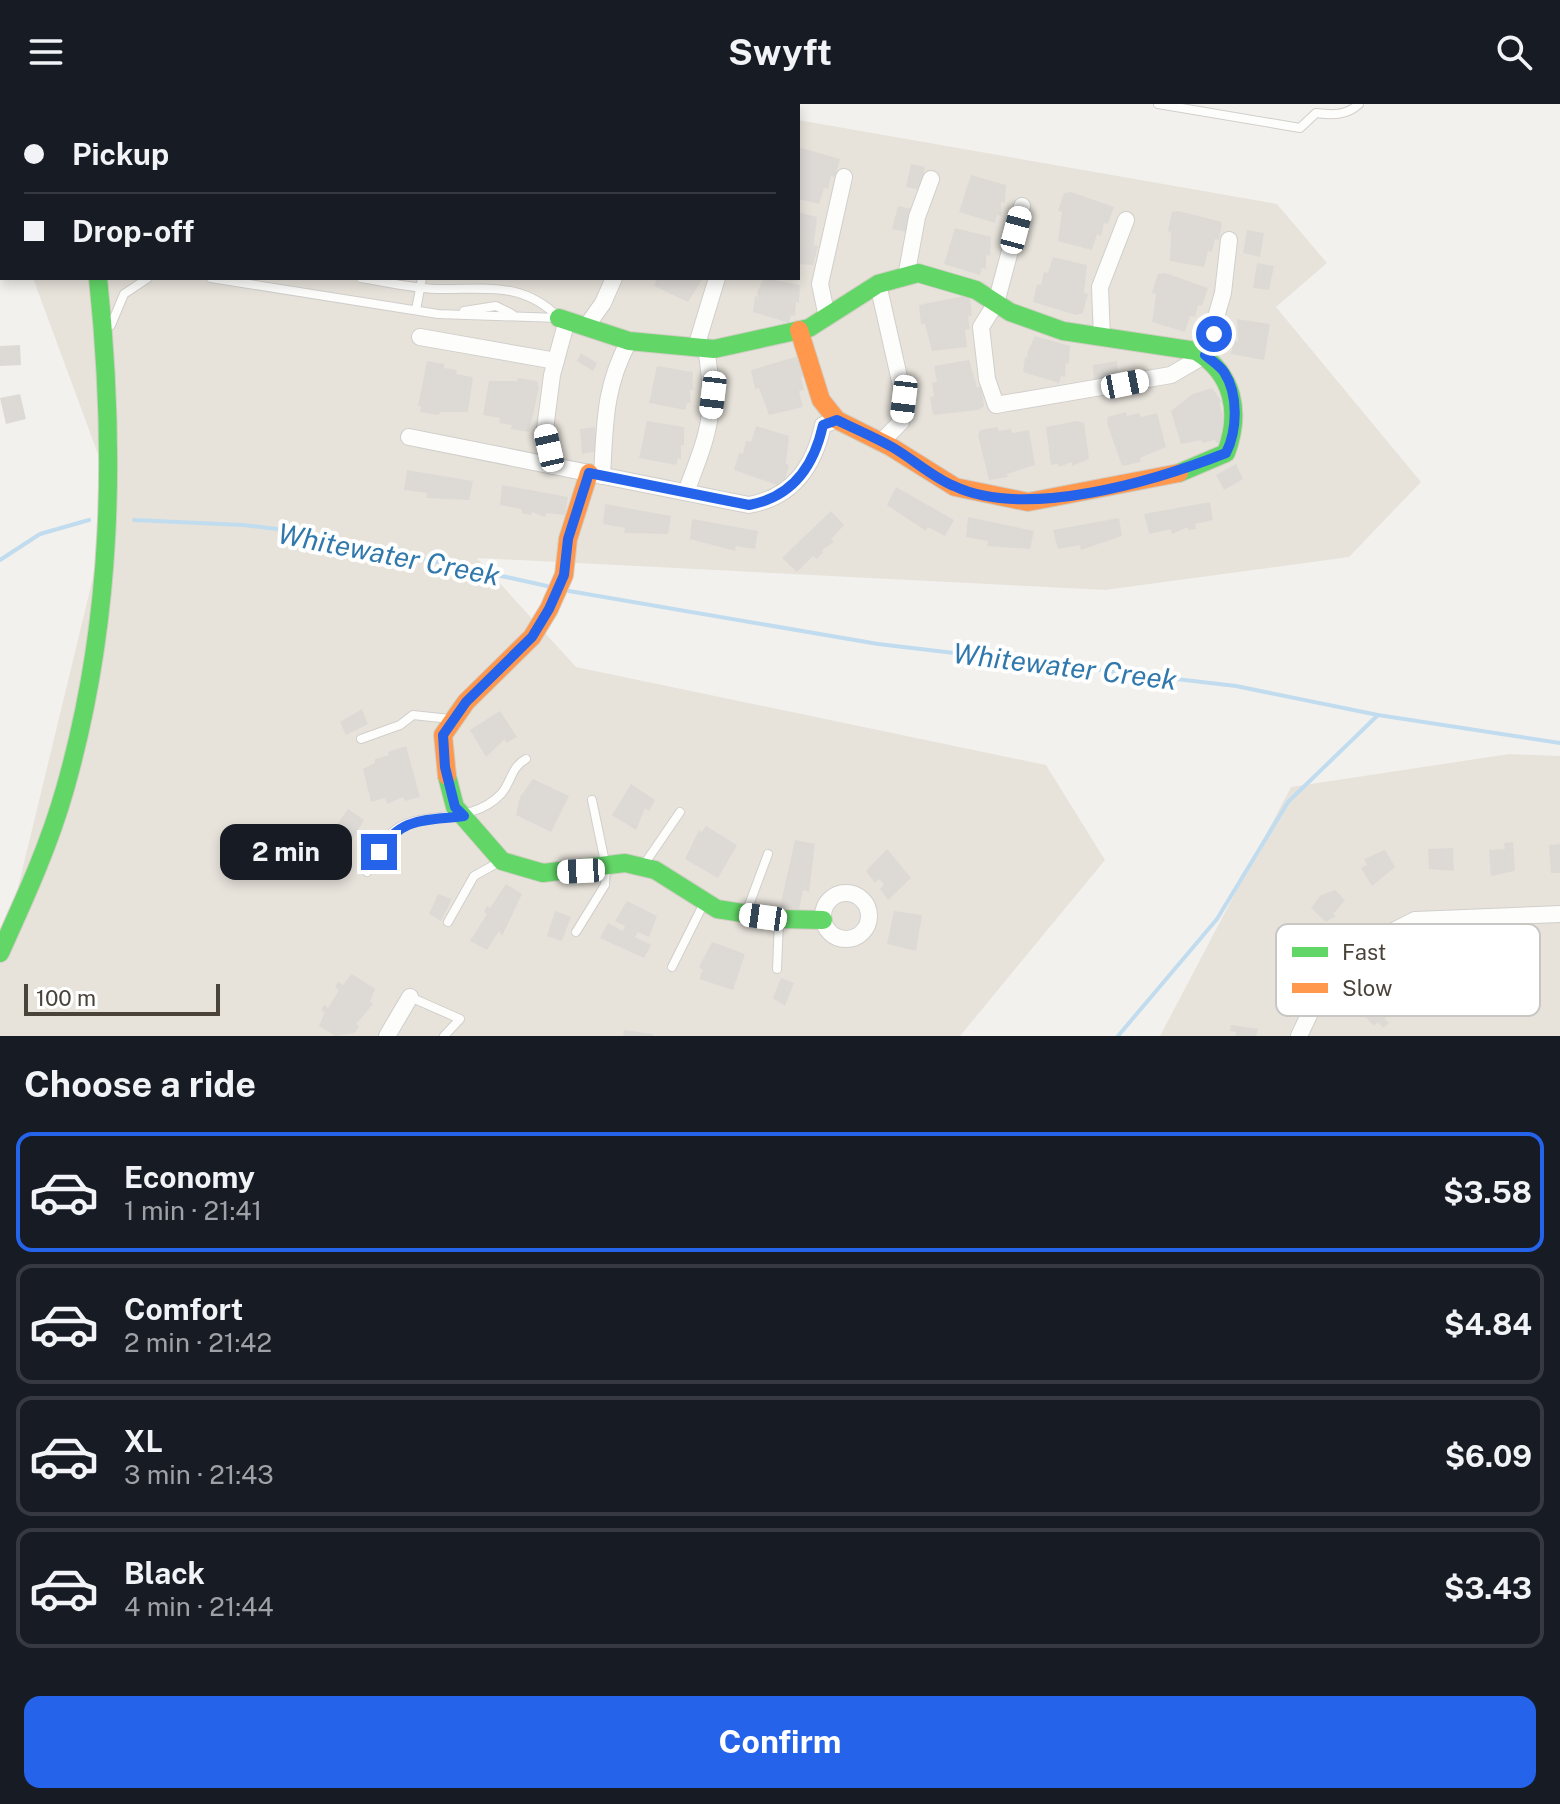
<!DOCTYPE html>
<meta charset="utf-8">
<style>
:root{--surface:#171b24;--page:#20242c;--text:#f1f3f6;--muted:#9ea1a6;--line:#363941;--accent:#2563eb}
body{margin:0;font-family:"Public Sans",sans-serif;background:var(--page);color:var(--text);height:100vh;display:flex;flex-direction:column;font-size:30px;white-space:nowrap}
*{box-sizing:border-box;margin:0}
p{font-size:26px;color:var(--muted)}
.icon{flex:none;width:44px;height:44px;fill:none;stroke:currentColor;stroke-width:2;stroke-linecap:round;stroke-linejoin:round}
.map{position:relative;height:932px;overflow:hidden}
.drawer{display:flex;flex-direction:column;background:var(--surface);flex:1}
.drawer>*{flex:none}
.guide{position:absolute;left:0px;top:0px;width:800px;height:176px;box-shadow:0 4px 12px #0003;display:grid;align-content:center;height:176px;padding:0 24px;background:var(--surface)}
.scale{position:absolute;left:24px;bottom:20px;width:196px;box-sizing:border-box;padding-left:8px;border:4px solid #494339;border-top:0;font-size:22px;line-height:28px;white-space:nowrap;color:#494339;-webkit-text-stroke:6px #fff;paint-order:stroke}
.end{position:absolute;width:36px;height:36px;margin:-18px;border:10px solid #2563eb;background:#fff;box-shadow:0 0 0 4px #fff}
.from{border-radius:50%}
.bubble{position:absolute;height:56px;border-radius:16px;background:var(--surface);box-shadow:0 4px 12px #0003;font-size:26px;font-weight:700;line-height:56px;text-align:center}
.car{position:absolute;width:24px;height:48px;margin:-24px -12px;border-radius:10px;box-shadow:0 0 6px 2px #0007;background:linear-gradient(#fff 24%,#345 0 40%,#fff 0 76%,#345 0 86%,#fff 0)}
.guide b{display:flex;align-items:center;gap:28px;height:76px;font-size:30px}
.guide b+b{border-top:2px solid var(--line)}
.guide i{width:20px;height:20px;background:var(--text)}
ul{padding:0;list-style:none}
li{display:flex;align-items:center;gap:24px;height:120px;margin:0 16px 12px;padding:0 8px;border:4px solid var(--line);border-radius:16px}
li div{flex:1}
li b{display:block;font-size:30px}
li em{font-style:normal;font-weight:700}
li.current{border-color:var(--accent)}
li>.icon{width:72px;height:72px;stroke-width:1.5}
h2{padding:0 24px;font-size:36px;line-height:96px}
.action{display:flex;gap:16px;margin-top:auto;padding:16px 24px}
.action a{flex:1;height:92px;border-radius:16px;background:var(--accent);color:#fff;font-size:32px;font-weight:700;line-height:92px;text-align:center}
header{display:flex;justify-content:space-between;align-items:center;height:104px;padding:0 24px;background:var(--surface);font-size:36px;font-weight:700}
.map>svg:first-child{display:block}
</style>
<header><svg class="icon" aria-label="menu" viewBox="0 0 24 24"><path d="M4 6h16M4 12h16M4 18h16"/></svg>Swyft<svg class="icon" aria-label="search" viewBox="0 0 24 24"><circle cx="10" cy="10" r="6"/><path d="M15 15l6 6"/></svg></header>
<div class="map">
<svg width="1560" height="932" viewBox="0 0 1560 932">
<rect width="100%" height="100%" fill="#f3f1ed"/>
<g fill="#e7e3db">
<polygon points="0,0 705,0 717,2 2,2 0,134"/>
<polygon points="798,16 1277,100 1327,159 1276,203 1421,378 1349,453 1105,486 477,454 576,563 1046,661 1105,756 960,932 0,932 0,858 113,391 33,174 798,174"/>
<polygon points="1509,650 1560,652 1560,932 1160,932 1291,683"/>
</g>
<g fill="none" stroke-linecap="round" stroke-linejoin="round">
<g stroke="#c0dcee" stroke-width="4">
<polyline points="134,416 243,421 302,428 547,482"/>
<polyline points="0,456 40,430 89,416"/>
<polyline points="569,487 878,540 1236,582 1378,611 1560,639"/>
<polyline points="1118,932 1217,815 1288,698 1378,611"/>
</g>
</g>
<g fill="#dddad6">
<polygon points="798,43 840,55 835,73 831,72 828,85 824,84 819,100 798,95"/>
<polygon points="911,60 925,63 920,86 906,83"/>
<polygon points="971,71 1006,81 1005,99 1001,98 1001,112 997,111 995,119 959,108"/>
<polygon points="1071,88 1114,103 1108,120 1104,119 1101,132 1097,130 1092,146 1058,137 1062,108 1058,107 1064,89"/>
<polygon points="898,102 912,105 907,128 892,125"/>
<polygon points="1178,107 1222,118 1219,136 1215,135 1212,148 1208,147 1204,163 1170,157 1171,128 1168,127 1172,108"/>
<polygon points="798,108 817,113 814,141 818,142 813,161 798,160"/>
<polygon points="955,124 991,133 990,152 986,151 986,165 982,164 980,171 944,160"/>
<polygon points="1247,126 1264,129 1260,153 1243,149"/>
<polygon points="1053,153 1087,161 1084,189 1088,190 1083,209 1076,211 1033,198 1037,180 1041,181 1044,168 1048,169"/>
<polygon points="1257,159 1274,162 1269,186 1253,184"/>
<polygon points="1165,169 1208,184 1202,202 1198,201 1195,213 1190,212 1185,228 1152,218 1156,190 1152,189 1158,170"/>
<polygon points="657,174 703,174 688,198 654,182"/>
<polygon points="764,174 800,181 799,199 796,198 795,212 791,211 789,219 753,208 755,192 758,193 757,188"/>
<polygon points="964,192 970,194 972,212 968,212 970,225 965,226 967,243 932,247 925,220 921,220 919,201"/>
<polygon points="1237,215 1270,220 1264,256 1231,250 1234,236 1238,238"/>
<polygon points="1035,232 1070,242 1069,260 1066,259 1065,273 1061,272 1059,279 1023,268 1025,253 1028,254 1027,249"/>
<polygon points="20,241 21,261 0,262 0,242"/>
<polygon points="581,249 597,259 593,267 577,257"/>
<polygon points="795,253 801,254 805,272 801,273 804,286 799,287 803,303 769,311 759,284 755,285 751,266"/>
<polygon points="969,256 977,283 981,283 984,302 978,306 933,311 930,293 934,292 932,279 937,278 934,262"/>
<polygon points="427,257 444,260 444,264 457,266 456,270 473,273 468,308 440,308 439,311 420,308 421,302 418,302"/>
<polygon points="1117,257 1118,273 1094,278 1093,261"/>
<polygon points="657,262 693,268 693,286 690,286 691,299 687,299 686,306 649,299"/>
<polygon points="518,274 537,277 539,284 529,328 511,325 512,321 499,319 500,314 483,311 489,277 517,277"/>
<polygon points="1212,284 1222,298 1219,299 1230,334 1216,339 1215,336 1203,339 1201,336 1181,340 1171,307 1193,290"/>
<polygon points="20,290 26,315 6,320 0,294"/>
<polygon points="1126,308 1127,312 1139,309 1141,313 1157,309 1166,343 1140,354 1141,358 1122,362 1107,319 1108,313"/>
<polygon points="647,317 684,323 684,341 681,341 681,355 678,354 676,361 639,354"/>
<polygon points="1077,317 1084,319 1089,355 1072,362 1072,358 1059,363 1058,360 1051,361 1046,323"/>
<polygon points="756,322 789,332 786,360 789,361 784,379 777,381 734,366 739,349 743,350 746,337 751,338"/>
<polygon points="595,323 598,347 582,350 580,325"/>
<polygon points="998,323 998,327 1011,325 1012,329 1029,326 1035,361 1007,370 1008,373 989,376 978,331 980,326"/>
<polygon points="1236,360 1243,375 1224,386 1216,371"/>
<polygon points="407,366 473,377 469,396 426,394 427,389 404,386"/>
<polygon points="502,381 568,393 565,411 546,409 545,413 532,408 531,411 522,409 522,405 500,401"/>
<polygon points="896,383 954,416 945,432 928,423 926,427 887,401"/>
<polygon points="1210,398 1213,416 1195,420 1196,425 1188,426 1188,423 1172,430 1171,425 1149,430 1144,410"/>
<polygon points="605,400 671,412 668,430 624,429 625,424 603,420"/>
<polygon points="831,407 844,421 831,435 834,438 822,446 823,448 817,455 813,452 797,468 782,454"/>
<polygon points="968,413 1034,427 1030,445 987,442 988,437 966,433"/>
<polygon points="1119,414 1122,432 1081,446 1080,441 1058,445 1053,426"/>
<polygon points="692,415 758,427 755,445 736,442 735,447 690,435"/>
<polygon points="362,605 368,620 346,631 340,618"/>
<polygon points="500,607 517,633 506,639 505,635 486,653 470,626"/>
<polygon points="406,642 420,693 405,697 403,693 387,700 385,694 371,698 363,665 375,659 375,655 389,651 388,648"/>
<polygon points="533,675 569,692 551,728 516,711 520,693"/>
<polygon points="631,680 655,696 649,707 645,704 636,726 612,711"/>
<polygon points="348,705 364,716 331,772 316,762 327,745 323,741"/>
<polygon points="706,722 737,741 718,774 685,755 699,726 702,728"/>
<polygon points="795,736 815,740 809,788 803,786 799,806 780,803"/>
<polygon points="1513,738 1515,767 1491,772 1489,746 1505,745 1504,739"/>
<polygon points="1560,740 1560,769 1551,769 1549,741"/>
<polygon points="1453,744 1454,767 1429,765 1428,745"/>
<polygon points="887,745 911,774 888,796 880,785 884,780 879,775 875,779 866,767"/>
<polygon points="1385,746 1395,763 1372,782 1361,764 1367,761 1364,755"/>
<polygon points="506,780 522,790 502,832 499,827 487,846 470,837 487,810 484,808 487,802 490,804"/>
<polygon points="1335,786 1345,796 1333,810 1336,812 1326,818 1311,804 1321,791"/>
<polygon points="438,790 452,795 441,817 429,810"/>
<polygon points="627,797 657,812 649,833 638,828 635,833 651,841 644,854 600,834 608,819 623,827 625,822 615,817"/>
<polygon points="555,807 571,813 562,837 547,832"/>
<polygon points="894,807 922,811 916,847 887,840"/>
<polygon points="712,838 745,850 733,886 699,875 703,866 699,863"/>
<polygon points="352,870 375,885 370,898 373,900 356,920 359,922 355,929 335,932 319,922 325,908 321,906 324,901 328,904 339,886 335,883 338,878 343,881"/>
<polygon points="781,874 794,879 785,902 773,894"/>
<polygon points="1384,888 1393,898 1385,915 1389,919 1383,924 1378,918 1374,922 1361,908"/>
<polygon points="1231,921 1258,925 1256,932 1235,932 1236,928 1230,927"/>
<polygon points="624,926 653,930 653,932 623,932"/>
</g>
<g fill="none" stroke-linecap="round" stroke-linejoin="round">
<defs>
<g id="lane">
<path d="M 1158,0 L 1300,24 L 1316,9 C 1332,11 1346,12 1359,0"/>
<polyline points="231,2 231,0"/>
<polyline points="211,174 438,210 559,214"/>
<path d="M 361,174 C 386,178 411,184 436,185 C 483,186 522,176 559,214"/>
<polyline points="416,206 422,174"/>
<polyline points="464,207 496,202 512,210"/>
<polyline points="111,221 124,190 148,174"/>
<polyline points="361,635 400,621 413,611 450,615"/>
<polyline points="645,759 680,708"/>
<path d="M 367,768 C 375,756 383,735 395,726 C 423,705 471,722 501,690 C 511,679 511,663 526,655"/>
<polyline points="746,809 768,750"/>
<polyline points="448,818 474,772 501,757"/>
<polyline points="576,828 605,781 606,763 592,696"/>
<polyline points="672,863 704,799"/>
<polyline points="777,865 779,817"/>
<polyline points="410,893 460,915 444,932"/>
</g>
<g id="street">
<polyline points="1022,102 996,199 981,223 987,275 996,301 1171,271 1205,251 1223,189 1229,136"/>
<polyline points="906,173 917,113 931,75"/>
<polyline points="878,180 904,295 901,318 881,338"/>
<polyline points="827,213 820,180 844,73"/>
<polyline points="586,223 603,199 614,174"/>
<polyline points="420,233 556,257"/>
<polyline points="1102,234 1100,183 1126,116"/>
<polyline points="696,243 717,174"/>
<path d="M 409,333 L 749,401 C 793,393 814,362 823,321 L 837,316"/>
<polyline points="553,362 545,325 552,271 567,216"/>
<path d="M 602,372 C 605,320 604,283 629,237"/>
<path d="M 686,388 C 709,327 717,311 706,244"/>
<circle cx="846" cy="812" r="23"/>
<polyline points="387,932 410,893"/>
<polyline points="1299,932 1326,875 1366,841 1415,816 1560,810"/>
</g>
<g id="fast">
<polyline points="58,0 58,2"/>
<path d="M 559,214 L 629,237 L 714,245 L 809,224 L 878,180 L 918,169 L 976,186 L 1010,208 L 1063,227 L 1196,247 C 1234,270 1241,309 1226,349 L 1179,369"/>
<polyline points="447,672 455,703 502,757 543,769 625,759 655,766 717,805 780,815 823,816"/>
<path d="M 0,849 C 24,796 49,742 65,685 C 113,517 116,347 98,174"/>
</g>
<g id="slow">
<polyline points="799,226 821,296 837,316 891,343 955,383 1028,398 1179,369"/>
<polyline points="447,672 443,631 466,598 532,533 549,505 564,471 568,435 589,369"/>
</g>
</defs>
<use href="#lane" stroke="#d1cfcb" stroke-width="10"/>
<use href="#street" stroke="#d1cfcb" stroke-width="18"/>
<use href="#fast" stroke="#d2cec4" stroke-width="20"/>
<use href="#slow" stroke="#d2cec4" stroke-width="20"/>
<use href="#lane" stroke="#fdfdfc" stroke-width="8"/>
<use href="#street" stroke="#fdfdfc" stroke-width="16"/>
<use href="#fast" stroke="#63d668" stroke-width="18"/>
<use href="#slow" stroke="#ff974d" stroke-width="18"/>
</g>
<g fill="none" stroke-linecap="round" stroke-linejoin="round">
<path stroke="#2563eb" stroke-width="10" d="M 379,748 C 401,712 425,717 464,712 L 455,703 L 445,663 L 443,631 L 466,598 L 532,533 L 549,505 L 564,471 L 568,435 L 589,369 L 749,401 C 793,393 814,362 823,321 L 837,316 C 855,325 874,333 892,343 C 913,355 932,373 954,382 C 1026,416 1155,377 1226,349 C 1237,327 1239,291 1224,268 C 1220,262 1211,256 1205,251 L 1214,230"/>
</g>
<g text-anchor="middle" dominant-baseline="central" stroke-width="8" stroke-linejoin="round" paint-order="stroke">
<g font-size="28" font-style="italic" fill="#3179ac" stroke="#fff">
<text transform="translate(389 450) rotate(11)">Whitewater Creek</text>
<text transform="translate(1065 562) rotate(7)">Whitewater Creek</text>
</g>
</g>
<rect x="1276" y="820" width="264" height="92" rx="12" fill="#fff" stroke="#c8c7c4" stroke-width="2"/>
<rect x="1292" y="843" width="36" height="10" fill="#63d668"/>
<rect x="1292" y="879" width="36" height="10" fill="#ff974d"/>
<g font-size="22" fill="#494339">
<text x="1342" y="856">Fast</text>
<text x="1342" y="892">Slow</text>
</g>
</svg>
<div class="scale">100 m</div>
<i class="end from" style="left:1214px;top:230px"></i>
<i class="end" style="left:379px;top:748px"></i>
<div class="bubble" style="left:220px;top:720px;width:132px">2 min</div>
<i class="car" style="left:1016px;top:126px;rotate:15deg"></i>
<i class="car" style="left:1125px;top:280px;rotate:79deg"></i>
<i class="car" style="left:713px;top:291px;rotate:187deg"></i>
<i class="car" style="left:904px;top:295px;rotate:187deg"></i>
<i class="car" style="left:549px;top:344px;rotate:347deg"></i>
<i class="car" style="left:581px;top:767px;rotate:267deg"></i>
<i class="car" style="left:763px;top:813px;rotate:278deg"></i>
<div class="guide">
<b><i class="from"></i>Pickup</b>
<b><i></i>Drop-off</b>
</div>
</div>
<section class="drawer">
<h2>Choose a ride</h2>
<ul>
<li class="current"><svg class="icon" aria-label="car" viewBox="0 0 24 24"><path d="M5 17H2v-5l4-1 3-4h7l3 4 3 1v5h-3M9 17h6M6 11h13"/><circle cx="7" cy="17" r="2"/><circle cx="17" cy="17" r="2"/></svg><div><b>Economy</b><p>1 min · 21:41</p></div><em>$3.58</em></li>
<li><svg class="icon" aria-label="car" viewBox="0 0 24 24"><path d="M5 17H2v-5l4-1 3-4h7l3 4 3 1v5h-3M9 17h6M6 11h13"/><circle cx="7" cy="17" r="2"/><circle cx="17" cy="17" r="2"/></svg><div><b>Comfort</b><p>2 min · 21:42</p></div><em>$4.84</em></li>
<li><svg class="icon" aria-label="car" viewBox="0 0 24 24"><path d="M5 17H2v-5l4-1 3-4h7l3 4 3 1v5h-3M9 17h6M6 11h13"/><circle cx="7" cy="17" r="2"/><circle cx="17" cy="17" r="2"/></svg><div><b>XL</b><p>3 min · 21:43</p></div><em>$6.09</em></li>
<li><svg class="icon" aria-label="car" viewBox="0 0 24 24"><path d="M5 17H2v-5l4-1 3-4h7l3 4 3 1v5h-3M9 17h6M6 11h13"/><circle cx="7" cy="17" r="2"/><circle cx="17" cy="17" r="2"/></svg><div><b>Black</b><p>4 min · 21:44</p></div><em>$3.43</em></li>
</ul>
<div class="action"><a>Confirm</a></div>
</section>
